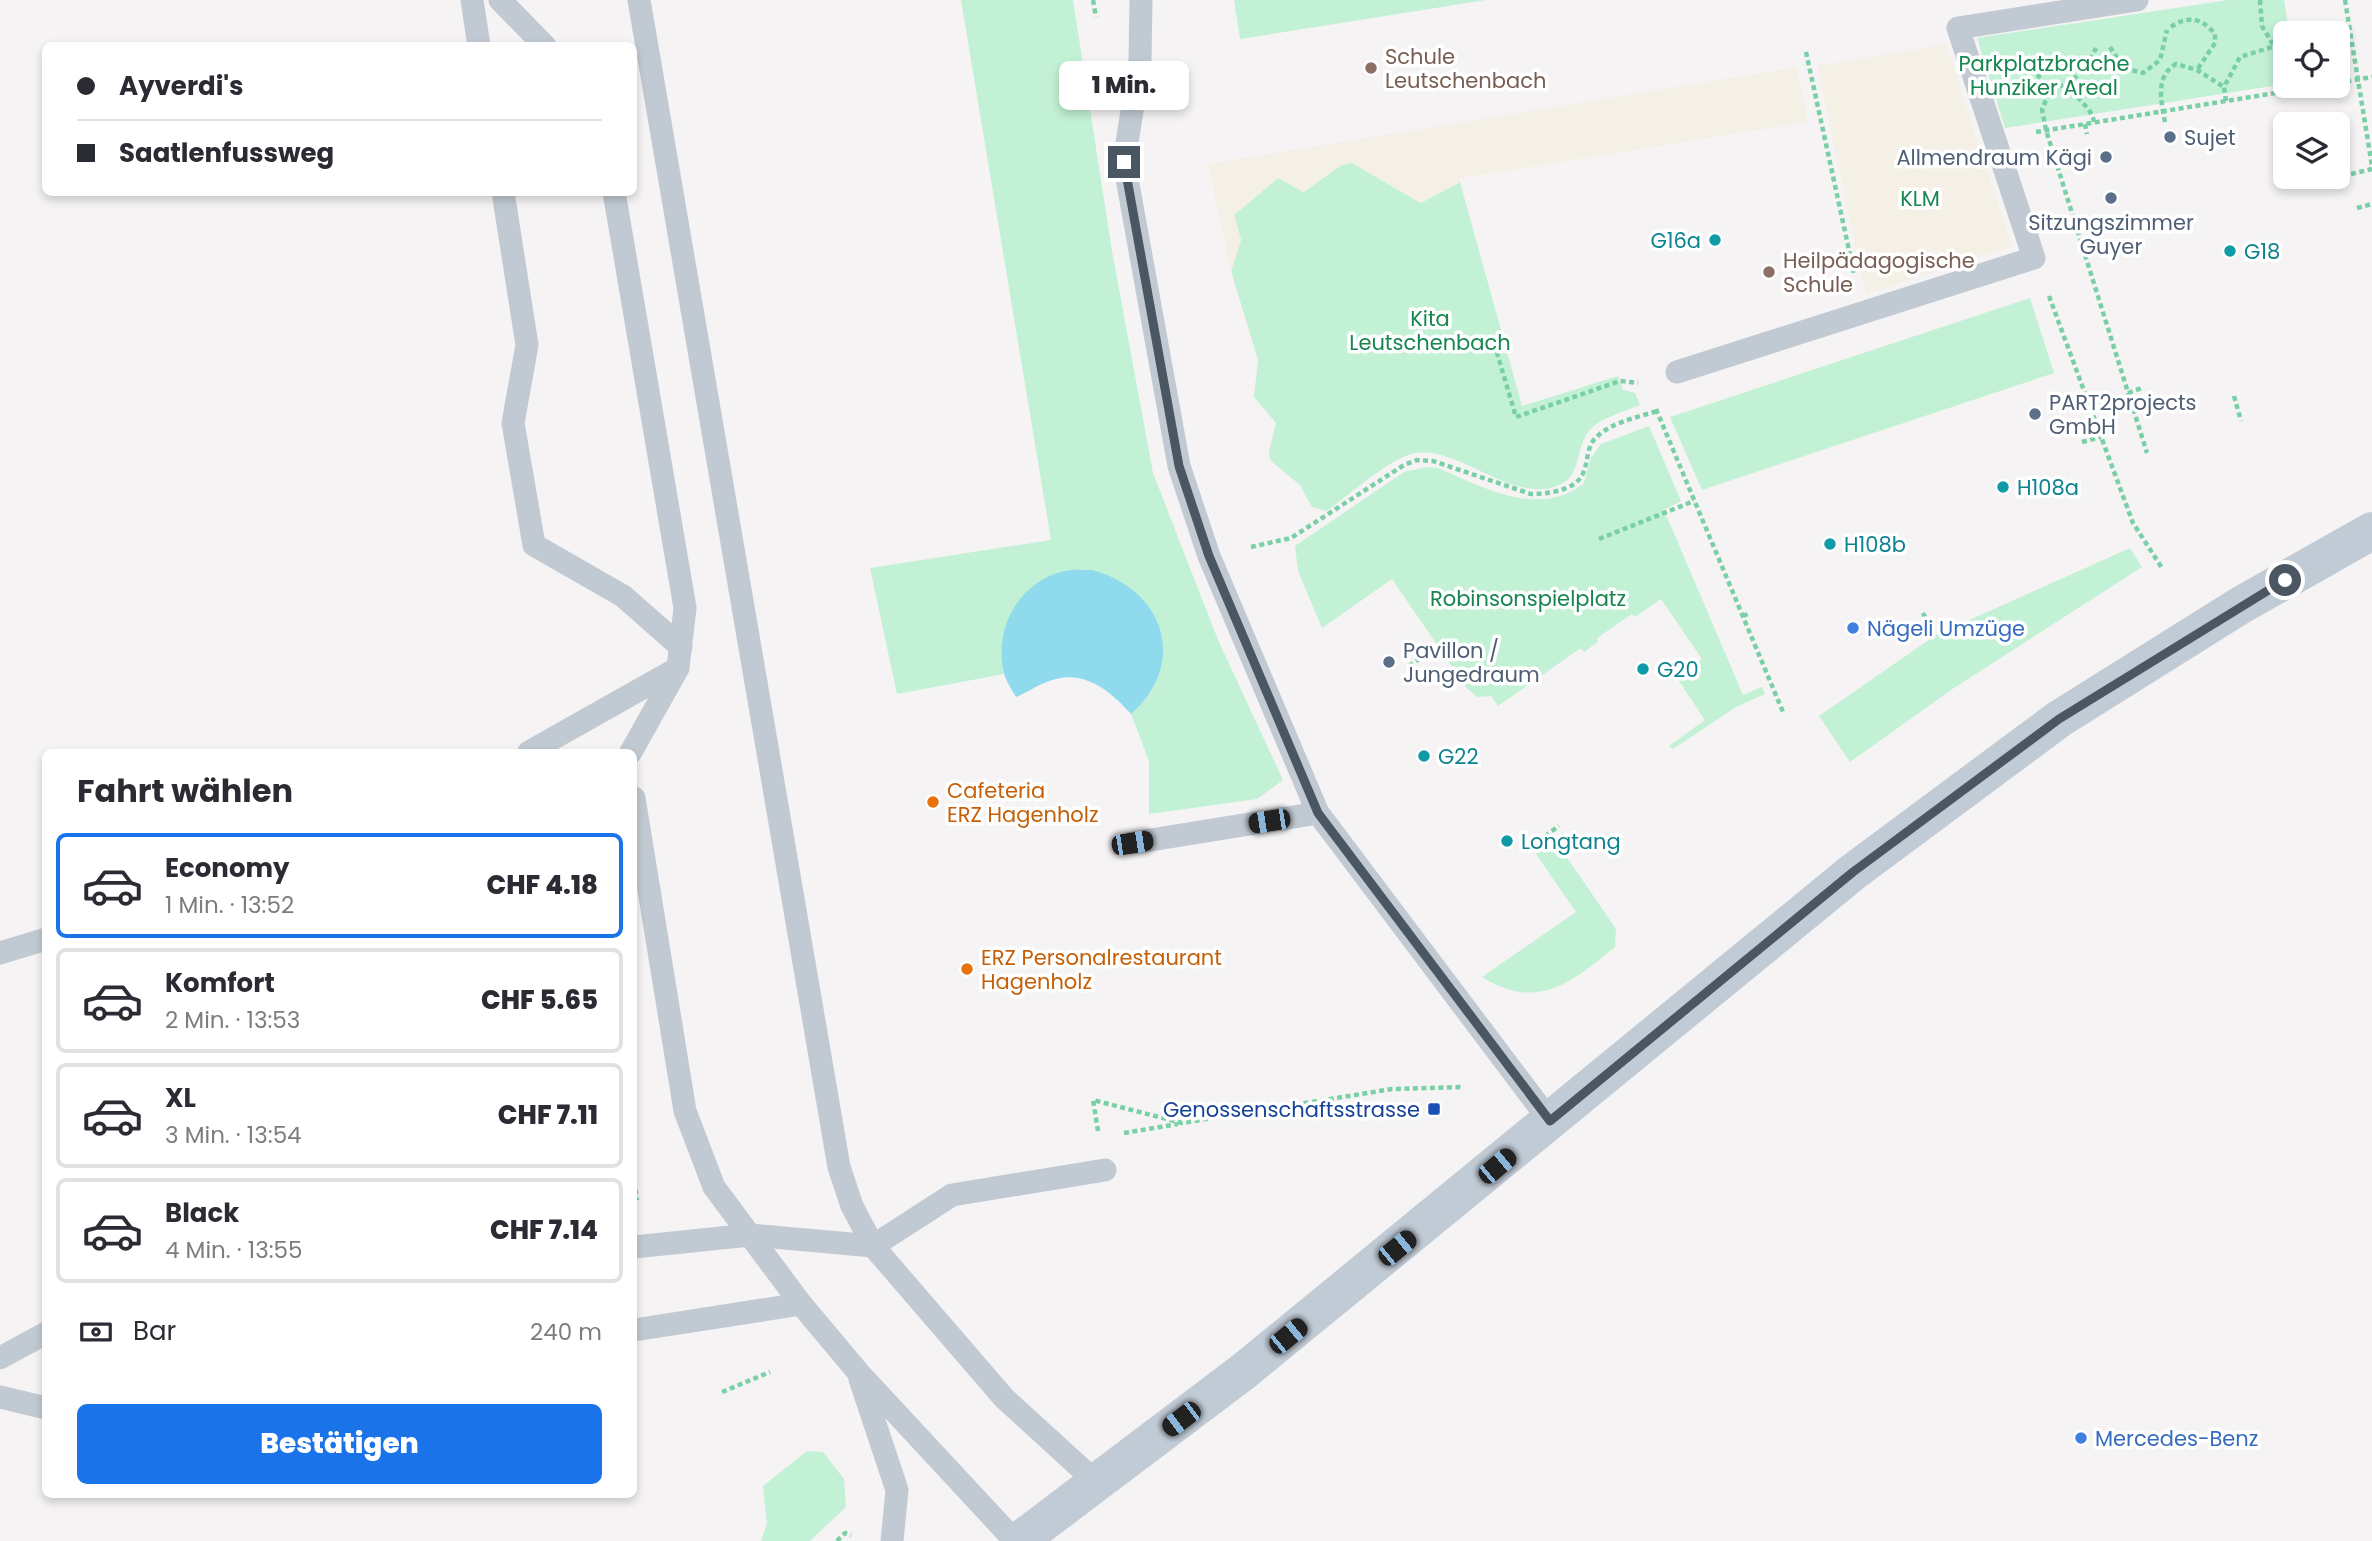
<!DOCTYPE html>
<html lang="de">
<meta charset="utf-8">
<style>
:root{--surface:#fff;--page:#f2f2f3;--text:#2b2b33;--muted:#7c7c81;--line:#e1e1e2;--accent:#1a73e8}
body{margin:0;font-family:Poppins,sans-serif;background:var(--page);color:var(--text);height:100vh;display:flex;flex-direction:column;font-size:26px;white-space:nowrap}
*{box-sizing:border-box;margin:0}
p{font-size:23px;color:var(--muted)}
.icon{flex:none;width:38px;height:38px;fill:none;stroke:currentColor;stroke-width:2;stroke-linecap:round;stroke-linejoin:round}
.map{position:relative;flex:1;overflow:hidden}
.panel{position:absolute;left:42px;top:749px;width:595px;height:749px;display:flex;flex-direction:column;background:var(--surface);border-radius:10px;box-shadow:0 4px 10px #0003}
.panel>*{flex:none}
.top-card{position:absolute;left:42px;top:42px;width:595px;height:154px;border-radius:10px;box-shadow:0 4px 10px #0003;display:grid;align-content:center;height:154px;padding:0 35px;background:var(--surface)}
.controls{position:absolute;left:2273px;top:21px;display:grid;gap:14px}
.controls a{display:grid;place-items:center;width:77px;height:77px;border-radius:10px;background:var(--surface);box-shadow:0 4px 10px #0003;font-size:35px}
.end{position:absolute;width:32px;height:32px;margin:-16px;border:9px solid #4a5661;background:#fff;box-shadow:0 0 0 4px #fff}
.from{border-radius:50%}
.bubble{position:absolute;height:49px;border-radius:10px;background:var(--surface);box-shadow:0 4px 10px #0003;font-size:23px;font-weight:800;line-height:49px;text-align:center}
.car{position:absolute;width:21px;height:42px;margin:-21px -10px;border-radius:9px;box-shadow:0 0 5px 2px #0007;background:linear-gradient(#222 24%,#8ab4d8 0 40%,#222 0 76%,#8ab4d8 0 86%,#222 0)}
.top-card b{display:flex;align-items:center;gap:24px;height:66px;font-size:26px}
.top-card b+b{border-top:2px solid var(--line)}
.top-card i{width:18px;height:18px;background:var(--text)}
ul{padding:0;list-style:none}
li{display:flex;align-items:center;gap:21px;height:105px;margin:0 14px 10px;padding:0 21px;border:4px solid var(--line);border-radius:10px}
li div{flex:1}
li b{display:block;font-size:26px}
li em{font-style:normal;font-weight:800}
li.on{border-color:var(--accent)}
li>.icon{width:63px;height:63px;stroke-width:1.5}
h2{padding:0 35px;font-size:32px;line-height:84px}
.pay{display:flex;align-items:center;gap:18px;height:77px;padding:0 35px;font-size:26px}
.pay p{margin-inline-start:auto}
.button{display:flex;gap:14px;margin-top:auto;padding:14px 35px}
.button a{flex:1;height:80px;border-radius:10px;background:var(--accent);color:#fff;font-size:28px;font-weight:800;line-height:80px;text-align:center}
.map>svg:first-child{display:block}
</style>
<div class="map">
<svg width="2372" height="1541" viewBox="0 0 2372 1541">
<rect width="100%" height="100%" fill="#f5f3f3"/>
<g fill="#c3f1d5">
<polygon points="961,0 1073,0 1112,251 1153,473 1218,640 1283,780 1257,799 1149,814 1149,761 1131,714 1151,692 1161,668 1001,648 1004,674 897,694 870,568 1051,540"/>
<polygon points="1234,0 1486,0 1240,39"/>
<polygon points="2228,0 2284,0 2289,33 2286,33 2285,84 2005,128 1977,38"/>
<path d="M 1352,163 L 1421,203 L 1460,182 L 1522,406 L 1618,376 L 1623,390 L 1635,393 L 1640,405 C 1624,412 1598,418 1588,432 C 1574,453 1582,479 1554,487 C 1507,501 1455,442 1411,454 C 1389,460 1347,496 1327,511 L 1312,507 L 1300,485 L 1270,460 L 1269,452 L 1276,423 L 1254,397 L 1258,360 L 1231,271 L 1241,240 L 1234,215 L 1278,178 L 1304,192 L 1342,164 Z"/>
<polygon points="2030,298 2054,373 1702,490 1670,417"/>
<path d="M 1649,426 L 1681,501 L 1664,510 L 1743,695 L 1762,687 L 1765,694 L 1736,707 L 1673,749 L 1669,746 L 1705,720 L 1677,678 L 1702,659 L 1661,599 L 1635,617 L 1632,614 L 1597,638 L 1598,642 L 1584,652 L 1581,648 L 1498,706 L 1491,696 L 1477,697 L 1466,687 L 1392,579 L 1322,628 L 1298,571 L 1295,546 L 1404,472 L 1427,467 L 1438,468 C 1483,487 1539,519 1584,483 L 1591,458 L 1601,444 Z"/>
<polygon points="2130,548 2142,567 1951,690 1850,762 1819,716 1936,635"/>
<path d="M 1555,840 L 1616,929 L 1615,947 C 1572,982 1538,1012 1482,977 L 1576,912 L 1536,854 Z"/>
<polygon points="807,1451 823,1452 844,1479 846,1507 810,1541 761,1541 767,1524 763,1486"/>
</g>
<g fill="#f5f0e5">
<polygon points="1946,44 2012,246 1866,294 1817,66"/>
<polygon points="1797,67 1808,122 1460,178 1460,182 1421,203 1352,163 1342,165 1303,192 1278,178 1234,215 1241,240 1231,271 1208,164"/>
</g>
<path fill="#90daee" d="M 1092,570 C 1164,589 1189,663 1131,714 C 1112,693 1087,671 1056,679 C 1042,682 1028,692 1016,697 C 1012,690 1006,681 1004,673 C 993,629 1019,581 1065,571 C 1073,569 1084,570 1092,570 Z"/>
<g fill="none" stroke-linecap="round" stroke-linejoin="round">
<g stroke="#7ad0a6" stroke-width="4.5" stroke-dasharray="5 3.5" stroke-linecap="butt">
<polyline points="1093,0 1096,17"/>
<polyline points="2260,0 2262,26 2286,66"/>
<polyline points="2345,0 2372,166"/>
<path d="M 2171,27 C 2188,15 2202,18 2215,34 L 2215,43 L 2197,70"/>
<polyline points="2110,47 2124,68 2143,73 2160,60 2167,30"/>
<polyline points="1806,52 1854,273"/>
<path d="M 2038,58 L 2035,71 C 2058,107 2085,71 2096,48"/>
<path d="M 2068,83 C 2074,98 2092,107 2094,122"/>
<polyline points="2338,83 2372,77"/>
<polyline points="2053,85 2042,109 2046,130 2147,453"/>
<polyline points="2226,101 2224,87 2240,57 2272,47"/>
<path d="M 2165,122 C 2161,101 2155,76 2176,64 L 2197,70 L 2224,87"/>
<polyline points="2085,124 2087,134"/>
<polyline points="2036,132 2318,86"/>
<polyline points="2351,174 2372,169"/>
<polyline points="2357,208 2372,204"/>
<polyline points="2075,228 2088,225"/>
<polyline points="2049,296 2133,523 2162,568"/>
<polyline points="1505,342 1495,346 1516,417 1620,381 1638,383"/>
<polyline points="2128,393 2142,388"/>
<polyline points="2234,396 2241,421"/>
<polyline points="1656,409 1783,712"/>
<polyline points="2082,442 2101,437"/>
<polyline points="1599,539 1694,501"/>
<path d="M 1251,547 L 1291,538 L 1404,465 L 1417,460 L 1433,461 L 1531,494 C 1546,494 1572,491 1581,477 C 1588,467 1586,451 1593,441 C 1607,423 1636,418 1657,411"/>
<polyline points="1923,613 1929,625"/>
<polyline points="1743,616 1750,613"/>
<polyline points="1409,666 1429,652"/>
<polyline points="1531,846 1559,826"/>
<polyline points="1098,1131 1093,1100 1182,1123 1392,1089 1464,1087"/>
<polyline points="1124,1133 1178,1124"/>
<polyline points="634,1181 637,1200"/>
<polyline points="722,1392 770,1372"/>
<polyline points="837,1541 845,1533 851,1535"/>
</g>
<g stroke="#c1cad2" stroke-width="23">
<polyline points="472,0 479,46"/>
<polyline points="500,0 545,46"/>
<polyline points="639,0 839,1167 852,1206 873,1246 1004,1398 1096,1482"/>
<polyline points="1141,0 1140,60 1124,162 1179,466 1209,556 1318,813 1550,1121"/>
<polyline points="503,192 527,345 513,423 534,545 623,596 681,647"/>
<polyline points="614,192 685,608 678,668 631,752"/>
<polyline points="1677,372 2034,258 1958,28 2137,0"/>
<polyline points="529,752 678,668"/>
<polyline points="634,798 685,1111 714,1187 801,1304 858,1372 1015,1541"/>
<polyline points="1132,843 1318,813"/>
<polyline points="0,953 46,939"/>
<polyline points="634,1247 750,1235 873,1246 952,1195 1105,1170"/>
<polyline points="634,1330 801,1304"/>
<polyline points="0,1358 46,1333"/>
<polyline points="860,1379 897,1490 892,1541"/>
<polyline points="0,1397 46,1408"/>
</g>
<polyline stroke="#c1cbd6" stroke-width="38" points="1019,1541 1244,1371 1853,872 2059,719 2241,605 2372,531"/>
</g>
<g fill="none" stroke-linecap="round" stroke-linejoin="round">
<polyline stroke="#4a5661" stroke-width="9" points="1124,162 1179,466 1209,556 1318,813 1550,1121 1853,872 2059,719 2285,580"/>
</g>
<g fill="#8d6e63" stroke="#fff" stroke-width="2.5">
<circle cx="1371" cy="68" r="7"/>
<circle cx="1769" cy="272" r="7"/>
</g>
<g fill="#5c6f8a" stroke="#fff" stroke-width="2.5">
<circle cx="2170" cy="137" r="7"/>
<circle cx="2106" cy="157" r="7"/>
<circle cx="2111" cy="198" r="7"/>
<circle cx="2035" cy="414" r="7"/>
<circle cx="1389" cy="662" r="7"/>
</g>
<g fill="#0f9aa8" stroke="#fff" stroke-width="2.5">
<circle cx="1715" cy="240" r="7"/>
<circle cx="2230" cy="251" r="7"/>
<circle cx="2003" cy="487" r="7"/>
<circle cx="1830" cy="544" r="7"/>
<circle cx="1643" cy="669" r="7"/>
<circle cx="1424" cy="756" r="7"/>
<circle cx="1507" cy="841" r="7"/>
</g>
<g fill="#3f7fe0" stroke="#fff" stroke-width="2.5">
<circle cx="1853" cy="628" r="7"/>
<circle cx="2081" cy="1438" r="7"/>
</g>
<g fill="#e8710a" stroke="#fff" stroke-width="2.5">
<circle cx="933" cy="802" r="7"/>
<circle cx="967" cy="969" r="7"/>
</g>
<rect fill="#1a4fb4" stroke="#fff" stroke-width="2.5" x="1427" y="1102" width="14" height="14" rx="3.5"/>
<g text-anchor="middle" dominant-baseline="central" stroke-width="7" stroke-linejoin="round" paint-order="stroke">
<g font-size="21" fill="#785e54" stroke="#fff" text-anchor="start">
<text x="1385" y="56">Schule<tspan x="1385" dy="24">Leutschenbach</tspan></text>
<text x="1783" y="260">Heilpädagogische<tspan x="1783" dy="24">Schule</tspan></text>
</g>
<g font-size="21" fill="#17864f" stroke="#fff">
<text x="2044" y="63">Parkplatzbrache<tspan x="2044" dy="24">Hunziker Areal</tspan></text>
<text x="1920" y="198">KLM</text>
<text x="1430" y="318">Kita<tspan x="1430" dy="24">Leutschenbach</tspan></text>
<text x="1528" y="598">Robinsonspielplatz</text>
</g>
<g font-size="21" fill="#4e5e75" stroke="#fff" text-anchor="start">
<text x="2184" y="137">Sujet</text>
<text x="2092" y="157" text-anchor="end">Allmendraum Kägi</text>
<text x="2111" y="222" text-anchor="middle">Sitzungszimmer<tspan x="2111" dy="24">Guyer</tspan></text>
<text x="2049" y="402">PART2projects<tspan x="2049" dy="24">GmbH</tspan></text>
<text x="1403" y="650">Pavillon /<tspan x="1403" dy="24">Jungedraum</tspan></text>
</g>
<g font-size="21" fill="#0d838f" stroke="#fff" text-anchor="start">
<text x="1701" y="240" text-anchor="end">G16a</text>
<text x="2244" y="251">G18</text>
<text x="2017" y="487">H108a</text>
<text x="1844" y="544">H108b</text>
<text x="1657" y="669">G20</text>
<text x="1438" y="756">G22</text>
<text x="1521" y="841">Longtang</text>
</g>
<g font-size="21" fill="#366cbe" stroke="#fff" text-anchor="start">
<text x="1867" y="628">Nägeli Umzüge</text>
<text x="2095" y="1438">Mercedes-Benz</text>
</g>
<g font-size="21" fill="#c56008" stroke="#fff" text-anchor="start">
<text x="947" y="790">Cafeteria<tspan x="947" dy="24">ERZ Hagenholz</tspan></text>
<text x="981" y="957">ERZ Personalrestaurant<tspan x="981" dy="24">Hagenholz</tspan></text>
</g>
<g font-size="21" fill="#164399" stroke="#fff" text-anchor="end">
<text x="1420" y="1109">Genossenschaftsstrasse</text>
</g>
</g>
</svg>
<div class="controls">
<a><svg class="icon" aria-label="locate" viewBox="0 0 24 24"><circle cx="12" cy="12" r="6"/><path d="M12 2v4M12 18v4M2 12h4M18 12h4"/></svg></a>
<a><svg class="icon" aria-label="layers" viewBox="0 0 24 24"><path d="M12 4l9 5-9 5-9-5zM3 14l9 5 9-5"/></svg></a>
</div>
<i class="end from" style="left:2285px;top:580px"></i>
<i class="end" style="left:1124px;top:162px"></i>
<div class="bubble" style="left:1059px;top:61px;width:130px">1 Min.</div>
<i class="car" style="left:1269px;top:821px;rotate:261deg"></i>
<i class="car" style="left:1132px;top:843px;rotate:81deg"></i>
<i class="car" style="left:1497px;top:1166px;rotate:50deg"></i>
<i class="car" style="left:1397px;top:1248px;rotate:51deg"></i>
<i class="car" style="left:1288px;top:1336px;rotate:51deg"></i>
<i class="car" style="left:1181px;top:1419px;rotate:233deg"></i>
<div class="top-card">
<b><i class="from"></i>Ayverdi's</b>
<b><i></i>Saatlenfussweg</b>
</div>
<section class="panel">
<h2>Fahrt wählen</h2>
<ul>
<li class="on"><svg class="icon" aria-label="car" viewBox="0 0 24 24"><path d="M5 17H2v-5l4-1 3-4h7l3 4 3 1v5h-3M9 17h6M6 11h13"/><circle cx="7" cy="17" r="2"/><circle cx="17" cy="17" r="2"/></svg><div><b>Economy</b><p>1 Min. · 13:52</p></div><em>CHF 4.18</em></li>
<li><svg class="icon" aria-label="car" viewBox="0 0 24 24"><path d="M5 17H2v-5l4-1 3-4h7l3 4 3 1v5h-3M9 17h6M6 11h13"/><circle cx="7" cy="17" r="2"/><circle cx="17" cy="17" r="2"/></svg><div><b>Komfort</b><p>2 Min. · 13:53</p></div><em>CHF 5.65</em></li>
<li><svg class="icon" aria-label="car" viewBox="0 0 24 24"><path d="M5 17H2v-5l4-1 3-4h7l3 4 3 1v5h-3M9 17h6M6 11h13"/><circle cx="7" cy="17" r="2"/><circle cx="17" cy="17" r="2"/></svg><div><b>XL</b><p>3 Min. · 13:54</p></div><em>CHF 7.11</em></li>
<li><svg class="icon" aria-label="car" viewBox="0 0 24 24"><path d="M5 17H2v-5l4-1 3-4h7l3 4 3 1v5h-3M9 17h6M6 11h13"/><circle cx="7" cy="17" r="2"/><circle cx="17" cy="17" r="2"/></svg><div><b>Black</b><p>4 Min. · 13:55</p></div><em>CHF 7.14</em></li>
</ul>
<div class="pay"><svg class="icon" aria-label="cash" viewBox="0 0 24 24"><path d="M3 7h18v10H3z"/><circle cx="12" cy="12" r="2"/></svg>Bar<p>240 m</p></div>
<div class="button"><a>Bestätigen</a></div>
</section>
</div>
